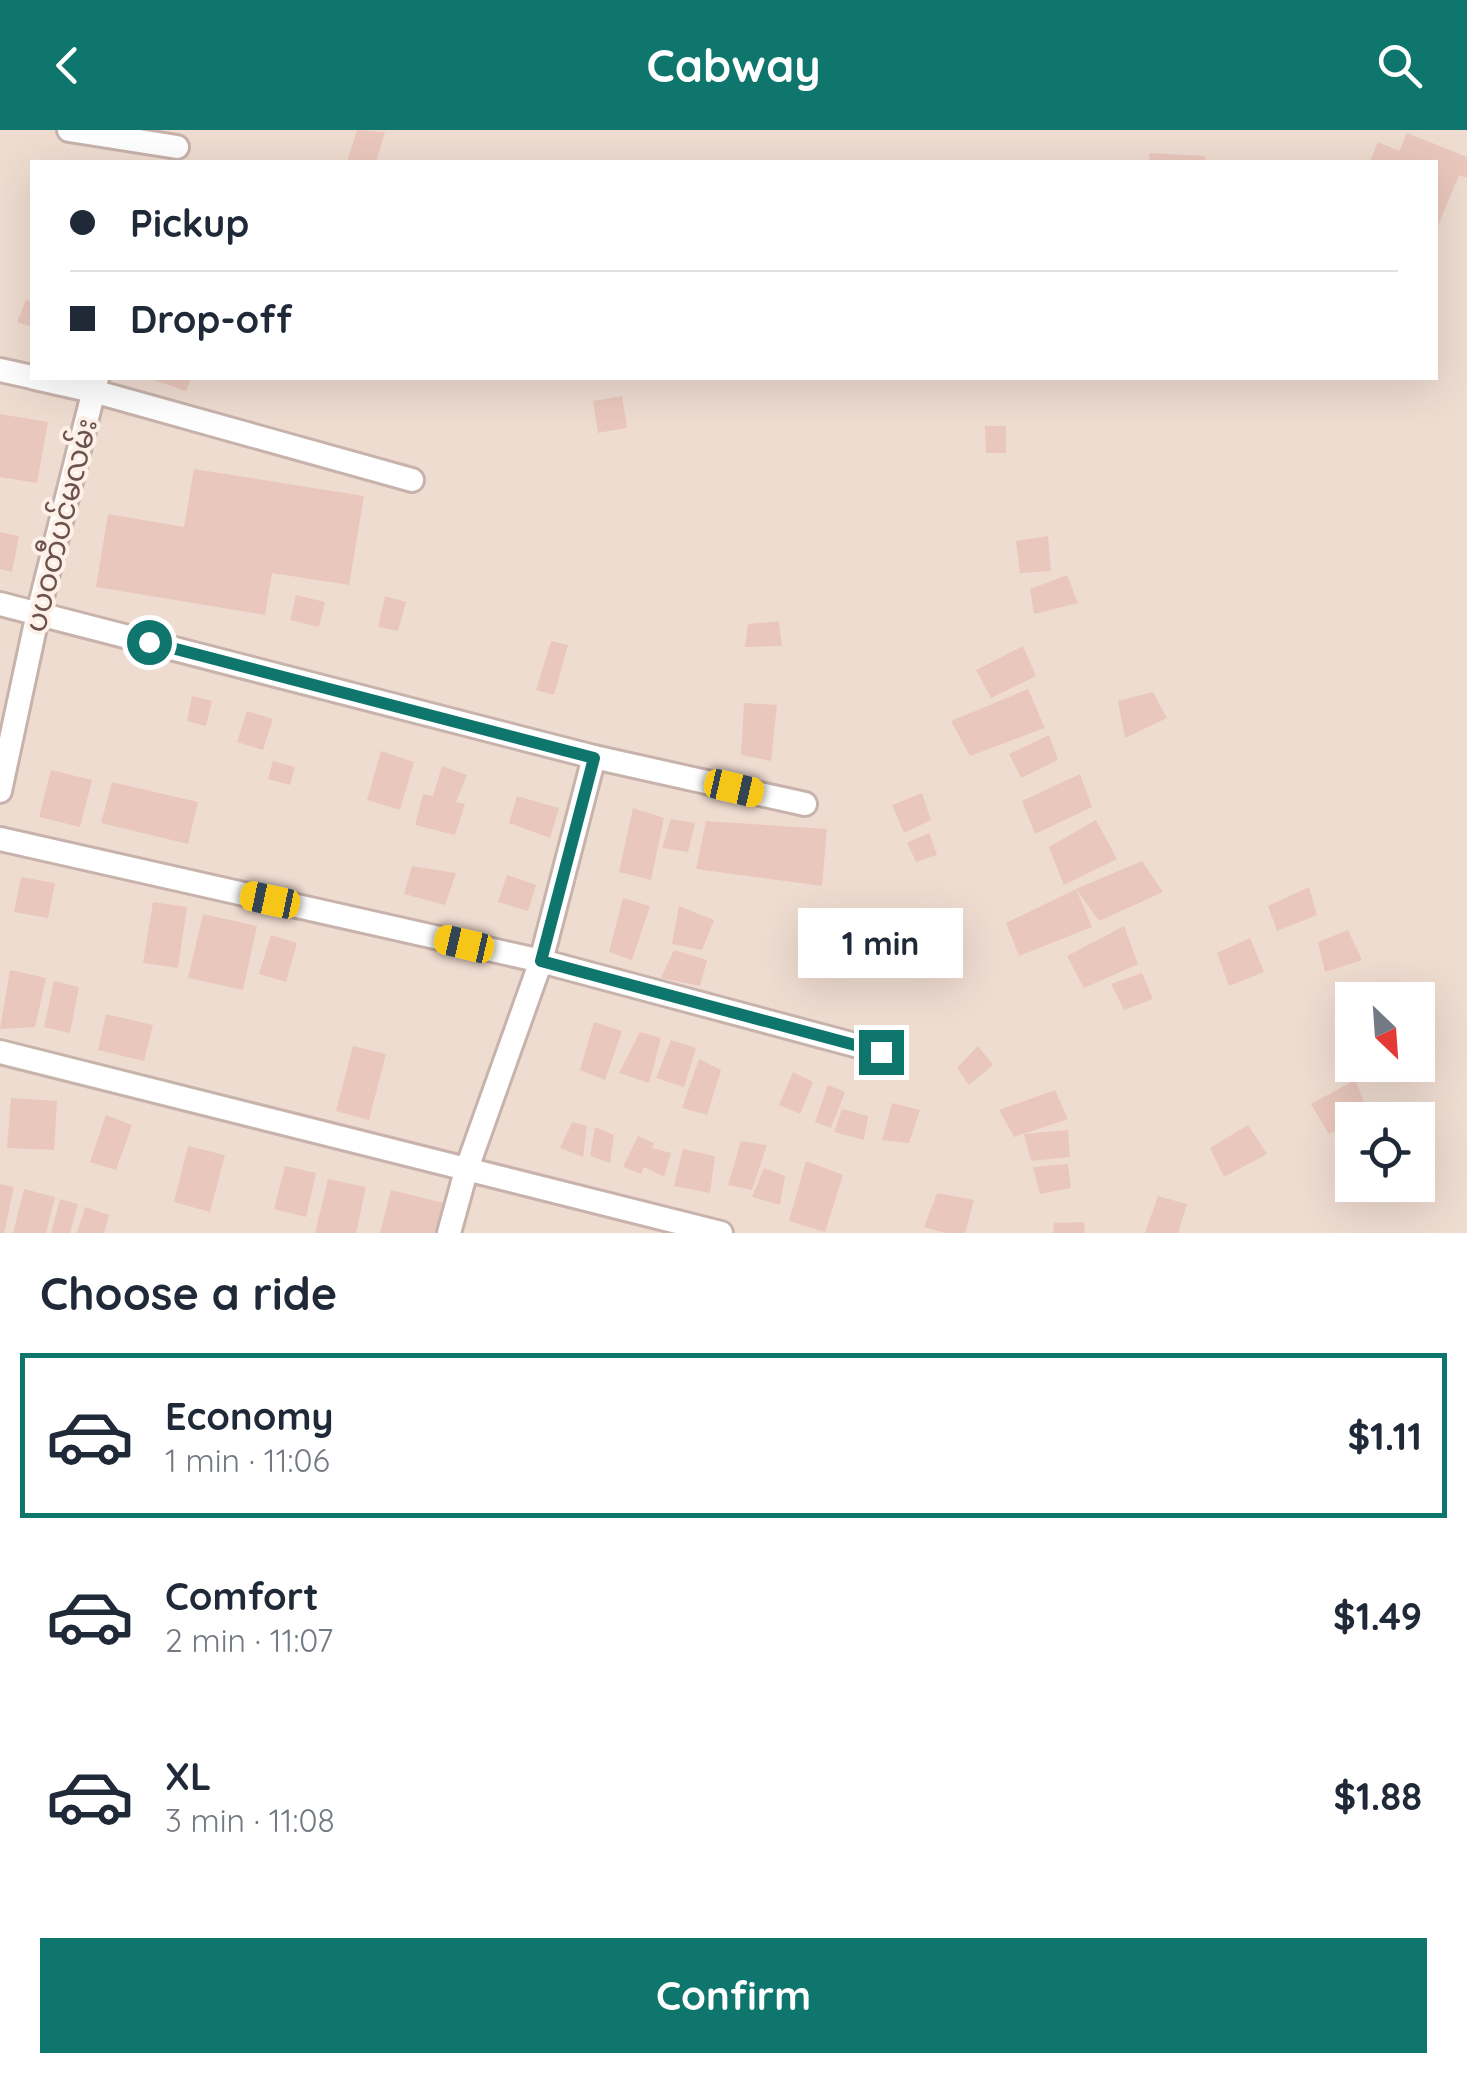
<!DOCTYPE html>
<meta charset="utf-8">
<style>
:root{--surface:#fff;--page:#f2f2f3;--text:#1f2937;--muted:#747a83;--line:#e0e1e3;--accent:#0f766e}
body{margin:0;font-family:Quicksand,"Noto Sans Myanmar",sans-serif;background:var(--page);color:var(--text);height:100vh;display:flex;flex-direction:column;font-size:38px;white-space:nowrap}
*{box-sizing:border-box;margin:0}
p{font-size:32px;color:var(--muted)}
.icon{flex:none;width:55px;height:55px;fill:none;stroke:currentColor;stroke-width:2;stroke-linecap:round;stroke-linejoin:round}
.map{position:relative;height:1103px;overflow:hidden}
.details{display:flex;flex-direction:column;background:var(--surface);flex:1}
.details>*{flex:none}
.hud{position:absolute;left:30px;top:30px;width:1408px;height:220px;border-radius:0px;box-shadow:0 10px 40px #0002;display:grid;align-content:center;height:220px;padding:0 40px;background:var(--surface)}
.needle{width:65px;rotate:155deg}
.tools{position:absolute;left:1335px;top:852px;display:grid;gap:20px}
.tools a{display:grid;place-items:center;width:100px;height:100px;border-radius:0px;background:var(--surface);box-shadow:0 10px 40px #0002;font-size:50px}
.end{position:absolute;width:45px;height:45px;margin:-22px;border:12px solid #0f766e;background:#fff;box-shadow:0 0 0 5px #fff}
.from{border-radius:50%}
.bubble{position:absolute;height:70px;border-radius:0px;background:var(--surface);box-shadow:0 10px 40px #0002;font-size:32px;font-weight:700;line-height:70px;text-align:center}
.car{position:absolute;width:30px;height:60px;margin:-30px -15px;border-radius:12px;box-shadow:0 0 8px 2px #0007;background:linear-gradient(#f5c518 24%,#345 0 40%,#f5c518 0 76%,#345 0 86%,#f5c518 0)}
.hud b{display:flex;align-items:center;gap:35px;height:95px;font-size:38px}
.hud b+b{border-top:2px solid var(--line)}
.hud i{width:25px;height:25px;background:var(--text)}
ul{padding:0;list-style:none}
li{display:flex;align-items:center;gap:30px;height:165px;margin:0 20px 15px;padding:0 20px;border:5px solid transparent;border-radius:0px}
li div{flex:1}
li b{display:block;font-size:38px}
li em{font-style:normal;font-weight:700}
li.active{border-color:var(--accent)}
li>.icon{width:90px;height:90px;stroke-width:1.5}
h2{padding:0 40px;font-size:45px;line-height:120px}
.cta{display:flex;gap:20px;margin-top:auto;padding:20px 40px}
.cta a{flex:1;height:115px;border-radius:0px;background:var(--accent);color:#fff;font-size:40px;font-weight:700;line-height:115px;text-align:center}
header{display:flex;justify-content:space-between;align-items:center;height:130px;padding:0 40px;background:var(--accent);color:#fff;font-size:45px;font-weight:700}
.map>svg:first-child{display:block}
</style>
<header><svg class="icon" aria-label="back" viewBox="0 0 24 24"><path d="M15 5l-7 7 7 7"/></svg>Cabway<svg class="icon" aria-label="search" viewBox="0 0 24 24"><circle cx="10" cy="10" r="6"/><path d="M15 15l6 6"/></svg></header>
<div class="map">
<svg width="1467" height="1103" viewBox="0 0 1467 1103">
<rect width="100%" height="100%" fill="#f8ece2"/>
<path fill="#efdcd1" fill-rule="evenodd" d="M 0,0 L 1467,0 L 1467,1103 L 0,1103 ZM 32,32 L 1435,32 L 1435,248 L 32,248 ZM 1352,870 L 1418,870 L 1418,935 L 1352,935 ZM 1352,990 L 1418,990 L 1418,1055 L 1352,1055 Z"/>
<g fill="#eac7bd">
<polygon points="357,0 385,2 376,32 347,32"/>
<polygon points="1407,3 1467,27 1467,48 1459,45 1435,103 1435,32 1370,32 1378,12 1399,21"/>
<polygon points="1150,23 1205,26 1205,32 1149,32"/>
<polygon points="26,170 32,172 32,197 17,192"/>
<polygon points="148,248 191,248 186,261"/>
<polygon points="622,266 627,298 598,303 593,271"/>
<polygon points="0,284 48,292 37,353 0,347"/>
<polygon points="985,296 1006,296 1006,323 986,323"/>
<polygon points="194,339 364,366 349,455 272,443 265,485 96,457 108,384 184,397"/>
<polygon points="0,402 19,406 12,442 0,439"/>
<polygon points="1048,406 1051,441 1020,443 1016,411"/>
<polygon points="1067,445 1078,473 1034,484 1030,459"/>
<polygon points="296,465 325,472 319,497 290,490"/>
<polygon points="385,466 406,472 398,501 378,497"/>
<polygon points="779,491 782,516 745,517 748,494"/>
<polygon points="551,511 568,515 554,565 536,560"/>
<polygon points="1023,516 1036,546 991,568 976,540"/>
<polygon points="1028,559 1045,598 970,626 951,591"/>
<polygon points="1153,562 1167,588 1125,608 1118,571"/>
<polygon points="192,566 212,571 206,596 187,591"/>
<polygon points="744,573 777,575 771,631 741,625"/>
<polygon points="247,581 273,589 263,620 237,612"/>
<polygon points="1049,605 1058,630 1021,648 1009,624"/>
<polygon points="381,621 414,632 400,680 367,670"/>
<polygon points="273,631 295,637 290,655 268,649"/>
<polygon points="442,636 467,645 456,672 465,674 455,705 415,695 423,664 433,666"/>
<polygon points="51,640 92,650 80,697 39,687"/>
<polygon points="1080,644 1092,677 1035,704 1022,671"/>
<polygon points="112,652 198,672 188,714 101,693"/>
<polygon points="922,663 931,690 904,703 892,675"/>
<polygon points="517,666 559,678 550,708 509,693"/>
<polygon points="633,678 664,688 651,750 619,742"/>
<polygon points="671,689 695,693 688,722 662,718"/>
<polygon points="1096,690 1117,729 1064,755 1049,717"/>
<polygon points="706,691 827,699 822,756 696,739"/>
<polygon points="929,703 937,725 916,732 907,713"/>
<polygon points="1142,731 1163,762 1099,791 1076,759 1092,797 1019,826 1006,793 1076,759"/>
<polygon points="412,736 456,743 445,775 404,764"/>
<polygon points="507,745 536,755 528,781 498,772"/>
<polygon points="21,747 55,753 48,788 14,782"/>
<polygon points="1309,757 1317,785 1277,801 1268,776"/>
<polygon points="623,768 650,776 632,830 609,822"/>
<polygon points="153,772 187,777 178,838 143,833"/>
<polygon points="679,776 714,790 702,820 672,814"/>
<polygon points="203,784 257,796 243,860 188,848"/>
<polygon points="1124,796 1138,834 1084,858 1067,826"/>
<polygon points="1348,800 1362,830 1325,842 1318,812"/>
<polygon points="271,805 297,813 286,852 259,844"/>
<polygon points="1250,808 1264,842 1229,856 1217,823"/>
<polygon points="674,820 707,830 700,856 661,848"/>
<polygon points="10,840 46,848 35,897 0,899"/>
<polygon points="1142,843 1153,869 1124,880 1111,854"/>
<polygon points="54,851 79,857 70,903 44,897"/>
<polygon points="106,884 153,895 144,931 98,920"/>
<polygon points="594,892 622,901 605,950 580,940"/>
<polygon points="640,902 661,908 649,953 619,943"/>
<polygon points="671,910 696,918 684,957 656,948"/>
<polygon points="353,916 386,924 369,990 336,981"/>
<polygon points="978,916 993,935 969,955 957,938"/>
<polygon points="699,929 721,940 707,985 682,978"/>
<polygon points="793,942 813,952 800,984 779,975"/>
<polygon points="1355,950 1368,981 1329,1004 1311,974"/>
<polygon points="828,955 845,962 831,998 815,992"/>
<polygon points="1055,960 1068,989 1014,1007 999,980"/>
<polygon points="11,968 57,971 54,1020 7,1018"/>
<polygon points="892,973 920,980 909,1013 882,1010"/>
<polygon points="842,979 868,986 864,1010 834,1002"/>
<polygon points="106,985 132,995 116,1040 90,1032"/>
<polygon points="572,992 587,996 583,1027 560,1018"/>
<polygon points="1248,995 1267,1024 1224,1047 1210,1018"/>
<polygon points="595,997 614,1005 610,1033 590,1026"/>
<polygon points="1068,1000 1070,1027 1031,1031 1024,1004"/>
<polygon points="638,1006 654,1013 652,1018 671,1023 664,1047 644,1037 641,1044 623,1037"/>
<polygon points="741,1011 767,1015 752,1060 728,1055"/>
<polygon points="188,1016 225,1025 210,1082 174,1072"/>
<polygon points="683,1019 715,1026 710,1063 674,1056"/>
<polygon points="806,1031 843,1045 825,1102 789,1091"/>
<polygon points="1068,1034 1071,1058 1040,1064 1033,1037"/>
<polygon points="285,1036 316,1043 306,1087 274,1079"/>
<polygon points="764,1038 785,1046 780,1075 752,1067"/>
<polygon points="328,1049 366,1057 356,1103 315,1103"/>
<polygon points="0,1054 14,1057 4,1103 0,1103"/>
<polygon points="24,1059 55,1067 46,1103 13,1103"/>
<polygon points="391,1060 448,1074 440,1103 380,1103"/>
<polygon points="937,1063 974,1070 965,1103 945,1103 924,1097"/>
<polygon points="1158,1066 1187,1074 1178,1103 1145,1103"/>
<polygon points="60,1069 78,1074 70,1103 51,1103"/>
<polygon points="85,1077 109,1085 104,1103 77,1103"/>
<polygon points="1084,1092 1085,1103 1053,1103 1054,1093"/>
</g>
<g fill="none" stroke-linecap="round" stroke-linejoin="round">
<defs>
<g id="street">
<polyline points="69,0 177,17"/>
<polyline points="0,240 32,247"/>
<polyline points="35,248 93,261 412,350"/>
<polyline points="0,474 594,627 805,674"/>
<polyline points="0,661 38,483 97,248"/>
<polyline points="0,709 541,831 881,922"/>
<polyline points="0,922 721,1103"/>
<polyline points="449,1103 466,1041 541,831 594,627"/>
</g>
</defs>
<use href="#street" stroke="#c7b3ab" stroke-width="28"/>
<use href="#street" stroke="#fff" stroke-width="22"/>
</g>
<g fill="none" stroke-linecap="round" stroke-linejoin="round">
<polyline stroke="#0f766e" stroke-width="12" points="149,512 594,628 541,831 881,922"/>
</g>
<g text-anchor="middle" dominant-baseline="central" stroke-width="8" stroke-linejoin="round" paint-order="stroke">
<g font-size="30" fill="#6c524c" stroke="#fcf0e7">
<text transform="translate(60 395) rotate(-76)">ပပဝတီပင်မလမ်း</text>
</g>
</g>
</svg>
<div class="tools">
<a><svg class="needle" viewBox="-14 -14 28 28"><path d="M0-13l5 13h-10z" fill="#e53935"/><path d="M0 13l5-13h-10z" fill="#747a83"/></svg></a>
<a><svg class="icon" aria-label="locate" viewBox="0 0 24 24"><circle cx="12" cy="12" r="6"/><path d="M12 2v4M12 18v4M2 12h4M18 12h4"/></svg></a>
</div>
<i class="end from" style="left:149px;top:512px"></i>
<i class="end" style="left:881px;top:922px"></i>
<div class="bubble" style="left:798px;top:778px;width:165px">1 min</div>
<i class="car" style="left:734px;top:658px;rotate:103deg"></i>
<i class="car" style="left:270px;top:770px;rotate:282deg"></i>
<i class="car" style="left:464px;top:814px;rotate:283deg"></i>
<div class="hud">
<b><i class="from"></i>Pickup</b>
<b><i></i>Drop-off</b>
</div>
</div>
<section class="details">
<h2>Choose a ride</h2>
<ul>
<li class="active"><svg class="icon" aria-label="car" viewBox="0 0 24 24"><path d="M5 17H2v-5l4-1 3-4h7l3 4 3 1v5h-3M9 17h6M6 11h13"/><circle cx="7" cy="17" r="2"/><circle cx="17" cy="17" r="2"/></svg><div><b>Economy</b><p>1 min · 11:06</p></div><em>$1.11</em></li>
<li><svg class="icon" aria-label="car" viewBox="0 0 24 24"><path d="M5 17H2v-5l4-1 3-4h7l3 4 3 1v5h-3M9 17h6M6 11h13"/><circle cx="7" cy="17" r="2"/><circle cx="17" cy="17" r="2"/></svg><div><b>Comfort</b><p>2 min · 11:07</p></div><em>$1.49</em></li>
<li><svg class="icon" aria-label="car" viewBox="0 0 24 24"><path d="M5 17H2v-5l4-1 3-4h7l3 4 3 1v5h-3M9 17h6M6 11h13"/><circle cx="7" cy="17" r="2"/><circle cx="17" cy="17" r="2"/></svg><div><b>XL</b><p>3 min · 11:08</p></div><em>$1.88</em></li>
</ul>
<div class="cta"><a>Confirm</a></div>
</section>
